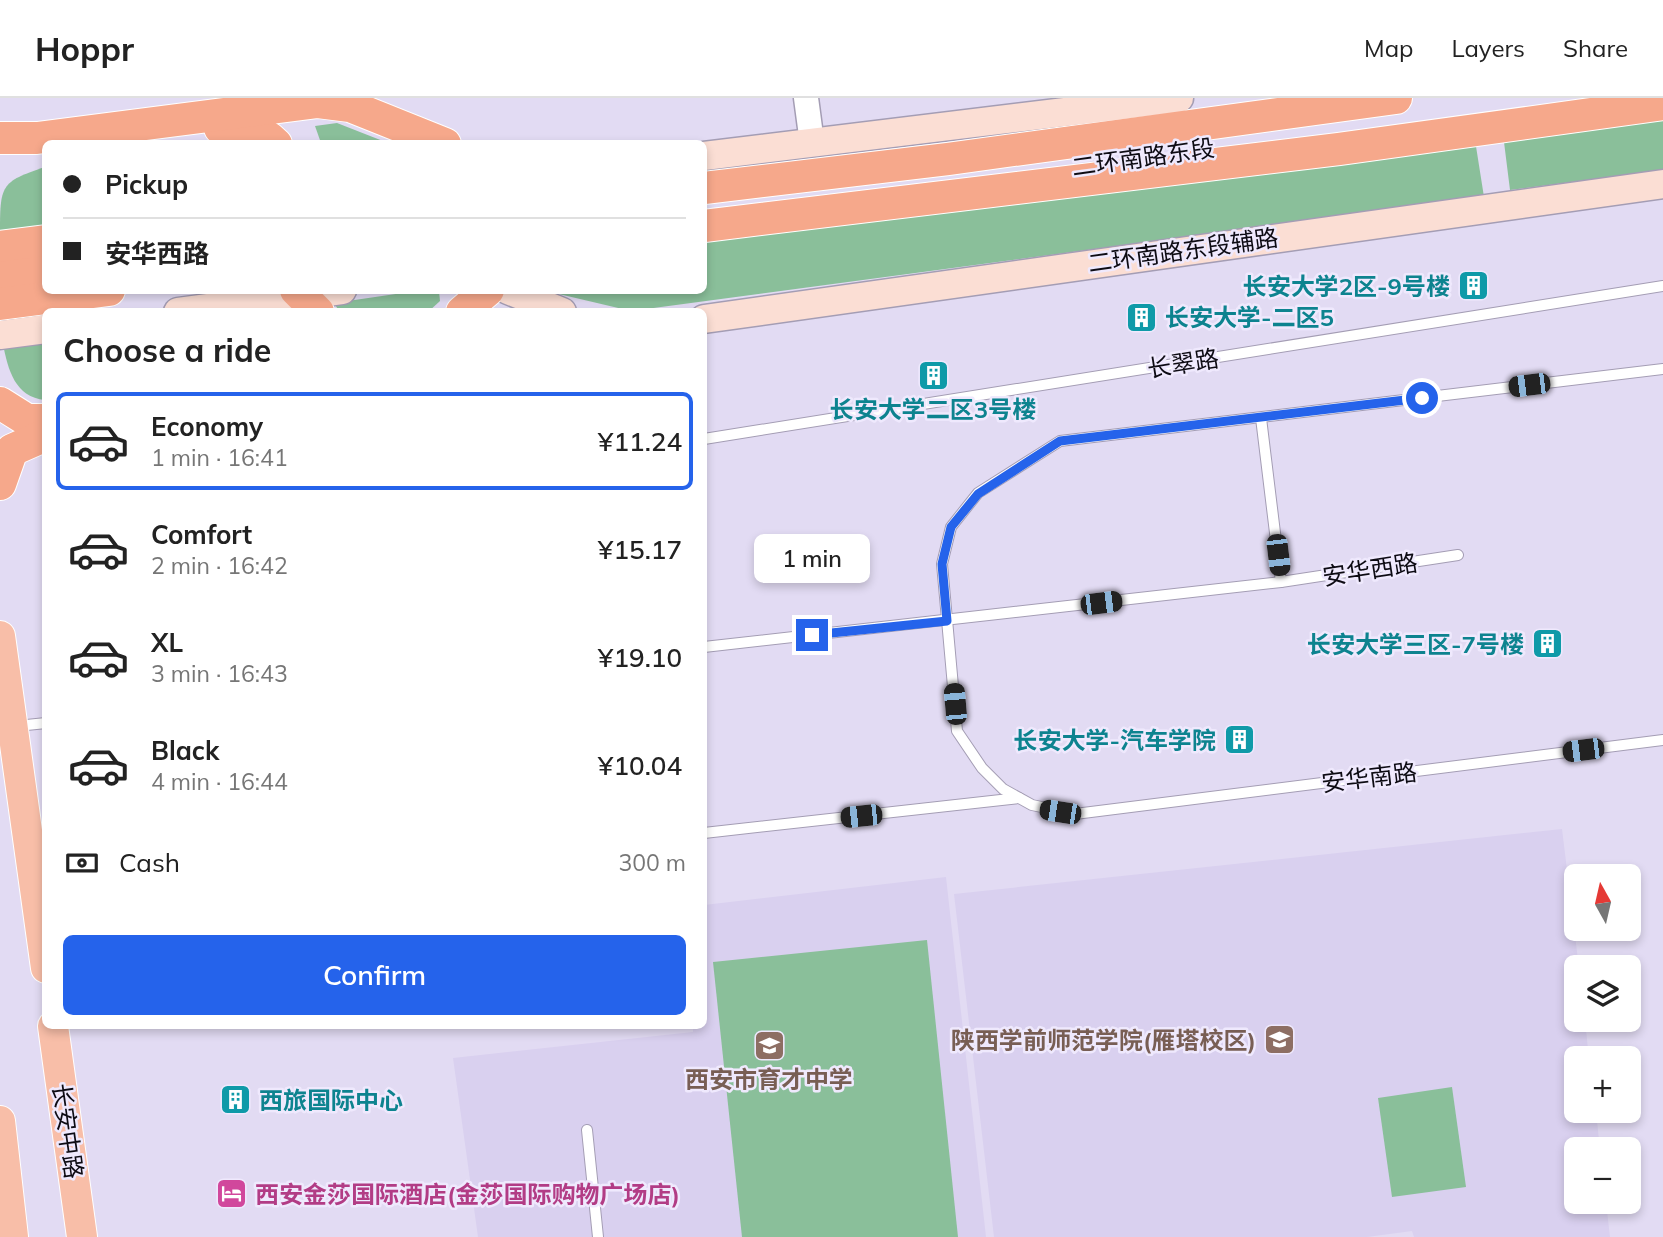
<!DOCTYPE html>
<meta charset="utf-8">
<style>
:root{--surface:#fff;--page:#f2f2f2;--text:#222;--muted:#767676;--line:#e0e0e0;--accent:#2563eb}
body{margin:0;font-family:Mulish,"Noto Sans SC",sans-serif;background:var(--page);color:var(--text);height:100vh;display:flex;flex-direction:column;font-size:26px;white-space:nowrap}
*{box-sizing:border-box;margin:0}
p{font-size:23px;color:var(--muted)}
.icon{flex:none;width:38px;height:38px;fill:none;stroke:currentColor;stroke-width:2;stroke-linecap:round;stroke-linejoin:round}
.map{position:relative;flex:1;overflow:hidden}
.details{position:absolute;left:42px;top:210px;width:665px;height:721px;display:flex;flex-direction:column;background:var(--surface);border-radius:10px;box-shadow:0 4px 10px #0003}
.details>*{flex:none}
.top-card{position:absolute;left:42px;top:42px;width:665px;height:154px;border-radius:10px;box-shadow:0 4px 10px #0003;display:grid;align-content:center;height:154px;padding:0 21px;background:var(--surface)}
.needle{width:46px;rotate:352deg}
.fabs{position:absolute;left:1564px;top:766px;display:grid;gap:14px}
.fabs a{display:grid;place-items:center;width:77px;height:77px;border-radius:10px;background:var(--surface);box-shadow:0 4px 10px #0003;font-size:35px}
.end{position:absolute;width:32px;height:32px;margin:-16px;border:9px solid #2563eb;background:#fff;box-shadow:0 0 0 4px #fff}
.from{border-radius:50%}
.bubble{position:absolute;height:49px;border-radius:10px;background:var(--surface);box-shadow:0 4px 10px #0003;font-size:23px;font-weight:600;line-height:49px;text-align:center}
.car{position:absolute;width:21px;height:42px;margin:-21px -10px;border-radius:9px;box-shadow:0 0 5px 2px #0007;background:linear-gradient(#222 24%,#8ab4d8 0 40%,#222 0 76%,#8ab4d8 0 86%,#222 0)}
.top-card b{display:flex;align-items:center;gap:24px;height:66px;font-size:26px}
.top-card b+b{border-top:2px solid var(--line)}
.top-card i{width:18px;height:18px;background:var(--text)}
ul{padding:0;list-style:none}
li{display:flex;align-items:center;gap:21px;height:98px;margin:0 14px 10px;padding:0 7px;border:4px solid transparent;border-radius:10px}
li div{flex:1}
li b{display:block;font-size:26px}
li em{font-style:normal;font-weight:600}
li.selected{border-color:var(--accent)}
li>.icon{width:63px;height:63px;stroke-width:1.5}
h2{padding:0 21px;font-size:32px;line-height:84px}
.pay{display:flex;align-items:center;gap:18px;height:77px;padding:0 21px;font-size:26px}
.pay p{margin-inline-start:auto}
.cta{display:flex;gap:14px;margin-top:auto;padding:14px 21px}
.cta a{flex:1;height:80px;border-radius:10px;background:var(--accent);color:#fff;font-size:28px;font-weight:600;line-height:80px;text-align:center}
header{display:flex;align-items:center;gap:42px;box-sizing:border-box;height:98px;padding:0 35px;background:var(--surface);border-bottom:2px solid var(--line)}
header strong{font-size:33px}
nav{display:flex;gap:38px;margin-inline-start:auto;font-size:24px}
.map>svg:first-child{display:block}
</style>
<header>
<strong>Hoppr</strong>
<nav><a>Map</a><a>Layers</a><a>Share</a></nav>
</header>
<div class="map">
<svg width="1663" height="1139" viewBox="0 0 1663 1139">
<rect width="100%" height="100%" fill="#e2dbf3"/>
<g fill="#d9d0ef">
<polygon points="1562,731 1579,870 1577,870 1577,922 1585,922 1589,961 1577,961 1577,1013 1596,1013 1600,1052 1577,1052 1577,1104 1606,1104 1610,1139 1414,1139 1412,1133 1367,1139 994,1139 954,796"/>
<polygon points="946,779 986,1139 478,1139 453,960 693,934 693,928 704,928 704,807"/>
</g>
<g fill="#8abf9a">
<polygon points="1663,16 1663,72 1510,92 1503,36"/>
<polygon points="337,25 388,45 321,45 315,28"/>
<polygon points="1475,42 1484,99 631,213 546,193 704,192 704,138"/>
<path d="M 45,69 L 45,131 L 0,137 C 0,87 0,84 45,69 Z"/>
<polygon points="423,192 439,193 440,203 428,214 339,213 334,205"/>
<path d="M 45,240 L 45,302 C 15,299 8,272 3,246 Z"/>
<polygon points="927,842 958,1139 742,1139 713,864"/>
<polygon points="1452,989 1466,1089 1392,1099 1378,1000"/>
</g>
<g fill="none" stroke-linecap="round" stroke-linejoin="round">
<defs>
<g id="service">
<polyline points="1663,271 1060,343 978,395 951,429 942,466 957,633 982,670 1003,691 1032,707 1075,716 1663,642"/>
<polyline points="1261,320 1281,484"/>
<polyline points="704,341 1663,188"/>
<polyline points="704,549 1281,484 1458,457"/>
<polyline points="17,628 46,625"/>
<polyline points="704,735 1019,700"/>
<polyline points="587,1032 598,1139"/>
</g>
<polyline id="tertiary" points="806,0 812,45"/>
<g id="secondary">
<polyline points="704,58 1179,0"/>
<polyline points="508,192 562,214"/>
<polyline points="178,214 342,192"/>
<polyline points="704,221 1663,86"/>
<polyline points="0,237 46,231"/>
</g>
<g id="primary">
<polyline points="0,538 46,870"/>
<polyline points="53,928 82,1139"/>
<polyline points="0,1023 13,1139"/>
</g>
<g id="trunk">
<path d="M 220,30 C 242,27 259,29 276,46"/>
<polyline points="0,40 37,40 318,4 350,8 445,46"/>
<polyline points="704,90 948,61 1396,0"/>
<polyline points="704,128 1339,51 1663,6"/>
<polyline points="0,149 46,143"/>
<polyline points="0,180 46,174"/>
<polyline points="296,192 318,214"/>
<polyline points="0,206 109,192"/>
<polyline points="462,214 488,192"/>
<polyline points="0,305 27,322 46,322"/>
<polyline points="0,386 12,352 46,337"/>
</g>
</defs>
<use href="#service" stroke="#a49db4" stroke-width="12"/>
<use href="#tertiary" stroke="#a49db4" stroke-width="27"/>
<use href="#secondary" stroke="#a49db4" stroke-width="31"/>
<use href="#primary" stroke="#fff" stroke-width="32"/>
<use href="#trunk" stroke="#fff" stroke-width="34"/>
<use href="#service" stroke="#fff" stroke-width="10"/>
<use href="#tertiary" stroke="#fff" stroke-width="24"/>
<use href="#secondary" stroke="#fbded4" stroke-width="28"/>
<use href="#primary" stroke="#f8bea8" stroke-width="30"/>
<use href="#trunk" stroke="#f6a88b" stroke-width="32"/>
</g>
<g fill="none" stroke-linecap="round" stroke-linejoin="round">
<polyline stroke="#2563eb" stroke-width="9" points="812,537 947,523 942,466 951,429 978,396 1060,343 1422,300"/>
</g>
<defs>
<symbol id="building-square" viewBox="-11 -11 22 22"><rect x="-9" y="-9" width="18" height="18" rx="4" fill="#0f9aa8" stroke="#efe9fd"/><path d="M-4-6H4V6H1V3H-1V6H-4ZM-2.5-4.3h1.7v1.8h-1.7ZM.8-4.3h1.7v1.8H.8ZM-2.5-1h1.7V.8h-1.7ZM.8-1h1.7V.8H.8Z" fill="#fff"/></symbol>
<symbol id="university-square" viewBox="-11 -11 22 22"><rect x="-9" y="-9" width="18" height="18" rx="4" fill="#8d6e63" stroke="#efe9fd"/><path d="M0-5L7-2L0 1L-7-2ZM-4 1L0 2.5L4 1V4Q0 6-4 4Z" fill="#fff"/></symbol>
<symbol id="school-square" viewBox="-11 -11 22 22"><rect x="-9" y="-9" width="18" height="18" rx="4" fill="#8d6e63" stroke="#efe9fd"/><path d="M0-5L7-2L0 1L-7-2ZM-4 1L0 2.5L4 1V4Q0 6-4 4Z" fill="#fff"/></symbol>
<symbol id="hotel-square" viewBox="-11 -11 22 22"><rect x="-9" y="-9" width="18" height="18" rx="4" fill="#d1479c" stroke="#efe9fd"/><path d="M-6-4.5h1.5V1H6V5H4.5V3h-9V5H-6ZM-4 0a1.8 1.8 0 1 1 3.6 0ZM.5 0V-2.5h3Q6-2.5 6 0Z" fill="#fff"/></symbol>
</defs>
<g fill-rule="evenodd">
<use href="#building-square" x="1456" y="170" width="35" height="35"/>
<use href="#building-square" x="1124" y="202" width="35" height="35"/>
<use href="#building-square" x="916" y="260" width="35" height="35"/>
<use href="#building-square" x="1530" y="528" width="35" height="35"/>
<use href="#building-square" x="1222" y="624" width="35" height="35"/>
<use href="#university-square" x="1262" y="924" width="35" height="35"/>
<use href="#school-square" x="752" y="930" width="35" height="35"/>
<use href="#building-square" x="218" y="984" width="35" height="35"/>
<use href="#hotel-square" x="214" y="1078" width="35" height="35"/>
</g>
<g text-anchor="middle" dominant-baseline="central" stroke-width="5" stroke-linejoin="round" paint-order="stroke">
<g font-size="24" fill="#0d0b13" stroke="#efe9fd">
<text transform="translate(1143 59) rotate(-8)">二环南路东段</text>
<text transform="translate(1183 152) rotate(-8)">二环南路东段辅路</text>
<text transform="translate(1183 265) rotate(-9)">长翠路</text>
<text transform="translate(1370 471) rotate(-9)">安华西路</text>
<text transform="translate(1369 679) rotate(-7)">安华南路</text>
<text transform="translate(68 1033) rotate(82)">长安中路</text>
</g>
<g font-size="24" font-weight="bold" fill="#0d838f" stroke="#efe9fd" text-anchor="end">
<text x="1450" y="188">长安大学2区-9号楼</text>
<text x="1165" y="219" text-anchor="start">长安大学-二区5</text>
<text x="933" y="311" text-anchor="middle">长安大学二区3号楼</text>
<text x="1524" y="546">长安大学三区-7号楼</text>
<text x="1216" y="642">长安大学-汽车学院</text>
<text x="259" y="1002" text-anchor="start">西旅国际中心</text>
</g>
<g font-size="24" font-weight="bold" fill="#785e54" stroke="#efe9fd" text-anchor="end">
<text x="1256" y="942">陕西学前师范学院(雁塔校区)</text>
<text x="769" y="981" text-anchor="middle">西安市育才中学</text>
</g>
<g font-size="24" font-weight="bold" fill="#b23c85" stroke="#efe9fd" text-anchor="start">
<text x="255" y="1096">西安金莎国际酒店(金莎国际购物广场店)</text>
</g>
</g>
</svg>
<div class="fabs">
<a><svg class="needle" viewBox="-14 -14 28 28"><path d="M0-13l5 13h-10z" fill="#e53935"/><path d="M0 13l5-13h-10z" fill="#767676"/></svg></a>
<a><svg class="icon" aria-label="layers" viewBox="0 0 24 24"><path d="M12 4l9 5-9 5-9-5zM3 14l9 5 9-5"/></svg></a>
<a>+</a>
<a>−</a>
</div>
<i class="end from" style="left:1422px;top:300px"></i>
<i class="end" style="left:812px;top:537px"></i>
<div class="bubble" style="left:754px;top:436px;width:116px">1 min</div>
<i class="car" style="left:1529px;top:287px;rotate:263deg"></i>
<i class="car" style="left:1278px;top:457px;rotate:173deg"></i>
<i class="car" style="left:1101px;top:505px;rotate:83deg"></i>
<i class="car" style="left:955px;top:606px;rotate:355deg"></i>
<i class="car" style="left:1583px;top:652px;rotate:263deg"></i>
<i class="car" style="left:1060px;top:714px;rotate:279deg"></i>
<i class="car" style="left:861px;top:718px;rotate:264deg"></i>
<div class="top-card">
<b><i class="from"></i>Pickup</b>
<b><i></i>安华西路</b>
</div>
<section class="details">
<h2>Choose a ride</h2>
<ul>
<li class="selected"><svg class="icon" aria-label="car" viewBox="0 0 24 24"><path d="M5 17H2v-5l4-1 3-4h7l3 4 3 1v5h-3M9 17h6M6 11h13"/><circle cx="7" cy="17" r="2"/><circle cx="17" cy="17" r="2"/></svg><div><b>Economy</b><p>1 min · 16:41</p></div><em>¥11.24</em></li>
<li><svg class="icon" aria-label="car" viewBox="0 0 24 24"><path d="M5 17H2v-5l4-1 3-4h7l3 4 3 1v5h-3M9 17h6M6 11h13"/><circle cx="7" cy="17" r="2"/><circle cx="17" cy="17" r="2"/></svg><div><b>Comfort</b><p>2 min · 16:42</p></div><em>¥15.17</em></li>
<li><svg class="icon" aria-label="car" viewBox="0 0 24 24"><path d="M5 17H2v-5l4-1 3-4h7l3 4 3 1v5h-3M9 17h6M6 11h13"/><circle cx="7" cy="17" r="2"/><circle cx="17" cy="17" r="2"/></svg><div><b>XL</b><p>3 min · 16:43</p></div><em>¥19.10</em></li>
<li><svg class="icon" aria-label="car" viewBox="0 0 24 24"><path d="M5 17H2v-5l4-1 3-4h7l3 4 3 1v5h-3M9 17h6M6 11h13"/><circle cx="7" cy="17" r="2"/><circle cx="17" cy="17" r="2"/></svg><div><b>Black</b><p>4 min · 16:44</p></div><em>¥10.04</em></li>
</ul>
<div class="pay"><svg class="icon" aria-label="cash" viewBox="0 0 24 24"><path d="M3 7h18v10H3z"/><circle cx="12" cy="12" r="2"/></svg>Cash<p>300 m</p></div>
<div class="cta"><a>Confirm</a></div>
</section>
</div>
